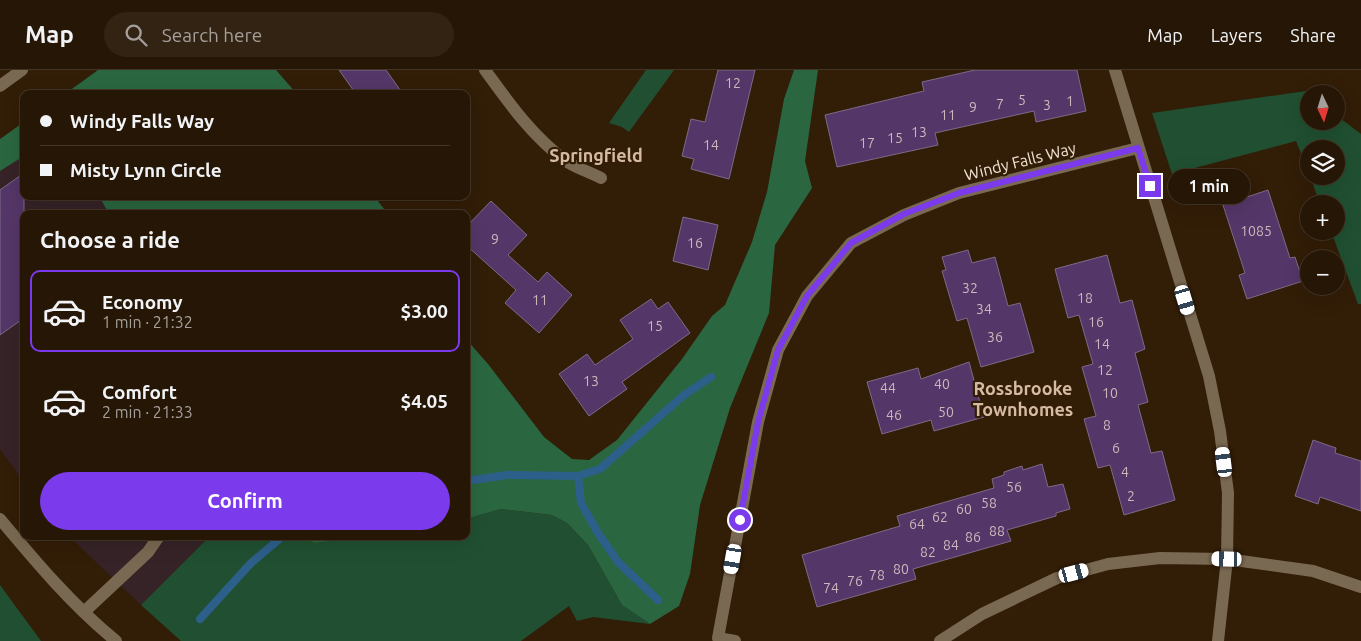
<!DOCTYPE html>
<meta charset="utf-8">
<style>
:root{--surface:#261605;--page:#322313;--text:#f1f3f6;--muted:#a49f9a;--line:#423527;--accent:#7c3aed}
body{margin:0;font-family:Ubuntu,sans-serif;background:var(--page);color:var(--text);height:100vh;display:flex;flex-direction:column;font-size:19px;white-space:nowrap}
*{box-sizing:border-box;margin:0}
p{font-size:16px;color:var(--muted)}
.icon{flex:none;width:28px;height:28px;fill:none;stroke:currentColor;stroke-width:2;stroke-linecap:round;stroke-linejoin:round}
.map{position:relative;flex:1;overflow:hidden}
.side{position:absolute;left:20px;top:140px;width:450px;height:330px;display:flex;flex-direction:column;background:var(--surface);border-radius:10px;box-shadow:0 5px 20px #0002,0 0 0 1px var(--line)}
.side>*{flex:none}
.top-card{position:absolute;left:20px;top:20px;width:450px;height:110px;border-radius:10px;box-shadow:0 5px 20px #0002,0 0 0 1px var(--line);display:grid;align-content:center;height:110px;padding:0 20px;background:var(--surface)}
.needle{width:32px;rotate:176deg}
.tools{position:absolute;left:1300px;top:15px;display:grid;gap:10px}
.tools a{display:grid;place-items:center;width:45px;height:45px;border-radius:50%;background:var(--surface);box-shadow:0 5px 20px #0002,0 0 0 1px var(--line);font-size:25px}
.end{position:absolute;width:22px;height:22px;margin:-11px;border:6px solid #7c3aed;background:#fff;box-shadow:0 0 0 2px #fff}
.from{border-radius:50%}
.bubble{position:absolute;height:35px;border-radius:18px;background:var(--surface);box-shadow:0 5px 20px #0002,0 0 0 1px var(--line);font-size:16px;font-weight:700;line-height:35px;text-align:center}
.car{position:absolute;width:15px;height:30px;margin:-15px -8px;border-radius:6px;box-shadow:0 0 4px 1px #0007;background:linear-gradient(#fff 24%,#345 0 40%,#fff 0 76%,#345 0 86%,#fff 0)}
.top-card b{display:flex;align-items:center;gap:18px;height:48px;font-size:19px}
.top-card b+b{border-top:1px solid var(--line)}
.top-card i{width:12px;height:12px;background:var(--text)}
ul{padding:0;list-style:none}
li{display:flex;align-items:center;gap:15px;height:82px;margin:0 10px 8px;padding:0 10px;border:2px solid transparent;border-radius:10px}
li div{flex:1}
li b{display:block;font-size:19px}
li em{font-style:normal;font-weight:700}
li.current{border-color:var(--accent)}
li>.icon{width:45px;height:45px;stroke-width:1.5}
h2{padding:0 20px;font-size:22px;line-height:60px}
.button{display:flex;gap:10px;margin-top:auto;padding:10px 20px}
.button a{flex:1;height:58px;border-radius:30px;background:var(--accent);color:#fff;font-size:20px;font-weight:700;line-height:58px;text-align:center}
header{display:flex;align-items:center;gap:30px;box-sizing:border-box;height:70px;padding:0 25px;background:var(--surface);border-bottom:1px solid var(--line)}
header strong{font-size:24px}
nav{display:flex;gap:28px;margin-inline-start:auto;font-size:18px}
.search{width:350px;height:45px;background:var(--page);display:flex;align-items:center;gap:12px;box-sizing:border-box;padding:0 18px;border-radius:28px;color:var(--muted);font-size:19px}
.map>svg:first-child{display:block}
</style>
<header>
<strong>Map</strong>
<div class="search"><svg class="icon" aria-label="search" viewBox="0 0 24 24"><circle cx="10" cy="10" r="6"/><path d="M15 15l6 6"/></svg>Search here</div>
<nav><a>Map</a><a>Layers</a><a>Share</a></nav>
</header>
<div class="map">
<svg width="1361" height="571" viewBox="0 0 1361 571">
<rect width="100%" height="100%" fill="#321d07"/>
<g fill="#362328">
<polygon points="24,86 24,126 99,126 109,144 24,144 24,412 0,379 0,101"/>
<polygon points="69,466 210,466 141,535"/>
</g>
<g fill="#205031">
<polygon points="646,0 674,0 629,62 622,57 609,53"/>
<polygon points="1306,21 1310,24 1309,51 1336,51 1336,45 1361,64 1361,234 1358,234 1331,161 1336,161 1336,134 1320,134 1310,106 1336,106 1336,79 1309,79 1309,103 1296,71 1172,104 1152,43"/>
<polygon points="501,439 552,445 567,453 588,475 622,535 650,554 593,547 577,551 569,536 521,571 181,571 141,535 210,466 299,466 314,473 382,466 466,466 466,449"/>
<polygon points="0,515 41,571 0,571"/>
</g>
<g fill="#2a6740">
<polygon points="98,0 276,0 297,24 65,24"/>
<polygon points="794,0 818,0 805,91 812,118 775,175 769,243 730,338 700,435 690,504 679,536 650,554 622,535 588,475 567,453 552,445 501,439 466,449 466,269 488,294 544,367 572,389 589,390 617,370 682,289 712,246 725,235 752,172 767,122 784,29"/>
<polygon points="24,52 24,86 0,101 0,69"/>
<polygon points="99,126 374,126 388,144 109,144"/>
<polygon points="299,466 382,466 314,473"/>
</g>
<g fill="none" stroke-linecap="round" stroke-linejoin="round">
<g stroke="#2d5f8b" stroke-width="8">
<polyline points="578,406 581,433 598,463 618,492 658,530"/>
<polyline points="466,411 507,405 578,406 600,399 684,325 711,307"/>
<polyline points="200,549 251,493 283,466"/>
</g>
</g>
<g fill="#553668" stroke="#7c6b88">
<polygon points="339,0 386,0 403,24 356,24"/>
<polygon points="718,0 755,0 729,109 691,99 694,89 682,86 691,49 705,52"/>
<polygon points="975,0 1077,0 1086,41 1036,52 1034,41 935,63 938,75 837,97 825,45 924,21 922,12"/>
<polygon points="24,103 24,248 0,265 0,120"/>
<polygon points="1268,120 1290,188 1295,187 1303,211 1247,229 1239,205 1245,203 1223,135"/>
<polygon points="491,131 527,165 508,185 538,212 547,202 572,225 539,263 505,233 516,220 466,175 466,157"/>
<polygon points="683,147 718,155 708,200 673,191"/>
<polygon points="968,180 972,193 995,187 1008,236 1020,233 1034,282 981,297 967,248 957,251 942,201 946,200 942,187"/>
<polygon points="1107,185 1120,233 1132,230 1145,279 1135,283 1148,332 1138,335 1151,383 1162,381 1175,430 1124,445 1110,395 1098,398 1084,349 1096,346 1082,297 1093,294 1079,245 1068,248 1055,199"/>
<polygon points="651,229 658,239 668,232 690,263 622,312 627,319 589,346 559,304 587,284 595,295 633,269 620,250"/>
<polygon points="969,292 984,347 934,361 931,350 882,364 867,312 918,298 921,309"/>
<polygon points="1313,370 1336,378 1335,383 1361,391 1361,441 1320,427 1318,434 1295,426"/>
<polygon points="1042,394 1048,417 1063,414 1070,439 1056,443 1056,446 1007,460 1011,471 913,499 916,509 817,537 802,485 900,456 897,446 994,418 992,409 1004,405 1004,402 1022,396 1023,400"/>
</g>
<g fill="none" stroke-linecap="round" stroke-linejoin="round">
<g stroke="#7a6952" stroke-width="12">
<path d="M 485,0 C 509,33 532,66 566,91 C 576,98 590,102 601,108"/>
<polyline points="1115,0 1209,306 1220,361 1228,423 1227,489 1218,571"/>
<polyline points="0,16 22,0"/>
<path d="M 0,449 C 36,492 72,535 116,571"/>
<polyline points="84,542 148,482 159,466"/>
<polyline points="735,571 718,568 758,352 778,280 807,226 851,173 904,145 959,123 1138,78"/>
<polyline points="940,571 982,544 1057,508 1108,494 1160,488 1227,489 1313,501 1361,517"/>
</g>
</g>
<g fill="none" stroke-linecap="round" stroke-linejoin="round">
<polyline stroke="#7c3aed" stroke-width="6" points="740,450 758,352 778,280 807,226 851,173 904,144 959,123 1138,78 1150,116"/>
</g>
<g text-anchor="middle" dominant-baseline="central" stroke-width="4.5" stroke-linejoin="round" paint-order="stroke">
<g font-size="14" fill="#cbb8ba">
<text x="733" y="13">12</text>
<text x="1022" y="30">5</text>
<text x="1070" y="31">1</text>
<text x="1000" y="34">7</text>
<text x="1047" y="35">3</text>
<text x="973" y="37">9</text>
<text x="948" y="45">11</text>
<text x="919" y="62">13</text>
<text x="895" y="68">15</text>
<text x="867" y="73">17</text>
<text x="711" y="75">14</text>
<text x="1256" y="161">1085</text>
<text x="495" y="169">9</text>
<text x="695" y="173">16</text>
<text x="970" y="218">32</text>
<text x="1085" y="228">18</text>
<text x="540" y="230">11</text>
<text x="984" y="239">34</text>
<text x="1096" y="252">16</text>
<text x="655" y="256">15</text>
<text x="995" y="267">36</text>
<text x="1102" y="274">14</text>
<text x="1105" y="300">12</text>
<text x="591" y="311">13</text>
<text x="942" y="314">40</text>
<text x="888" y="318">44</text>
<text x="1110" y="323">10</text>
<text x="946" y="342">50</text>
<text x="894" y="345">46</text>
<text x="1107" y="355">8</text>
<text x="1116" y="378">6</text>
<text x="1125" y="402">4</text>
<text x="1014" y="417">56</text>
<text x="1131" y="426">2</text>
<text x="989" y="433">58</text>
<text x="964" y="439">60</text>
<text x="940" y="447">62</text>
<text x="917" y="454">64</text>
<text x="997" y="461">88</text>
<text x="973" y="467">86</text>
<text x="951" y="475">84</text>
<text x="928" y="482">82</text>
<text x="901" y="499">80</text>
<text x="877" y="505">78</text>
<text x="855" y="511">76</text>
<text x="831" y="518">74</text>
</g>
<g font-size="16" fill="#f2e3d6" stroke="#321d07">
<text transform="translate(1020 91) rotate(-14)">Windy Falls Way</text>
</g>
<g font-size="18" font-weight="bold" fill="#d6b9a1" stroke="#321d07">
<text x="596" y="85">Springfield</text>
<text x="1023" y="318">Rossbrooke<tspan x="1023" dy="21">Townhomes</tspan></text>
</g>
</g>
</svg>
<div class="tools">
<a><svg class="needle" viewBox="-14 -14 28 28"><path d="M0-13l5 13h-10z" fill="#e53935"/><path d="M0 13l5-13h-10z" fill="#a49f9a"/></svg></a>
<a><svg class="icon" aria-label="layers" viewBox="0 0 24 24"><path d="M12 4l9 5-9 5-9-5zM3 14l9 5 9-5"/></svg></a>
<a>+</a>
<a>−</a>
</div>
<i class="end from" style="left:740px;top:450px"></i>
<i class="end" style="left:1150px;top:116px"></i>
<div class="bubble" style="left:1168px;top:99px;width:82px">1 min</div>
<i class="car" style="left:1185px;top:230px;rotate:163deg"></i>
<i class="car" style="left:1224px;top:392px;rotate:353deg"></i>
<i class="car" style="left:733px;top:489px;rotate:190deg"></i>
<i class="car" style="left:1227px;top:489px;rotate:271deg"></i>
<i class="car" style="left:1074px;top:503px;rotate:75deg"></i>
<div class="top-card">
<b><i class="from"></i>Windy Falls Way</b>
<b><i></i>Misty Lynn Circle</b>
</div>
<section class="side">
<h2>Choose a ride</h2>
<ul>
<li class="current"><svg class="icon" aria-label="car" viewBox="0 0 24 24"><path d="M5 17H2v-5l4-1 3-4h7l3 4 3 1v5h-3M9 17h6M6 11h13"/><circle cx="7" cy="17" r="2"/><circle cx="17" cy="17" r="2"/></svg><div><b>Economy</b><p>1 min · 21:32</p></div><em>$3.00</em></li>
<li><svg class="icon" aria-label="car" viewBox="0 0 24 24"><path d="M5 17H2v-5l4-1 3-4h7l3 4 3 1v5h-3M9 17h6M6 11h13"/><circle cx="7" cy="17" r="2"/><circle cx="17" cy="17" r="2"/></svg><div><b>Comfort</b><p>2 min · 21:33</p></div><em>$4.05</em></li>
</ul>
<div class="button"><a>Confirm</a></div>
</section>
</div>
